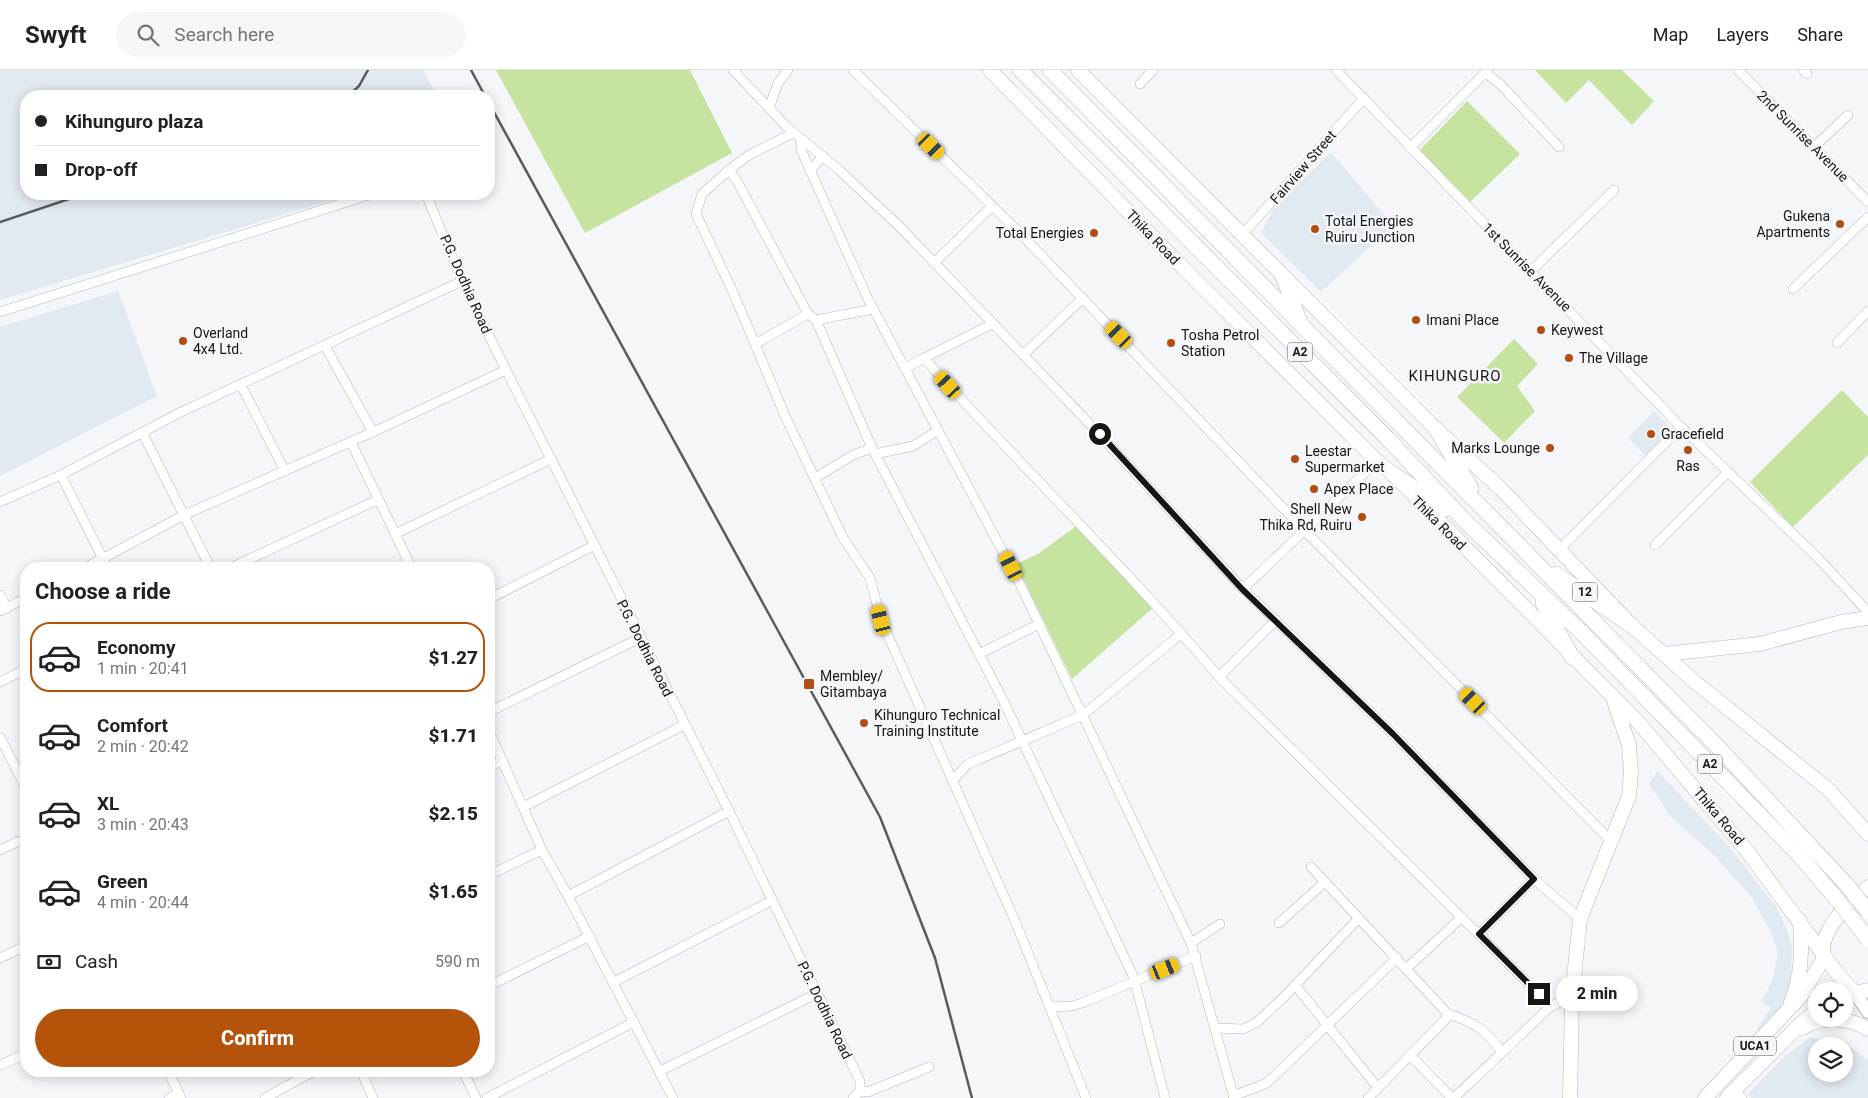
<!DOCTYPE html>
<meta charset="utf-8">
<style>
:root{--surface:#fff;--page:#f6f6f6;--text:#222;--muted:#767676;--line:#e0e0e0;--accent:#b45309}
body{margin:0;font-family:Roboto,sans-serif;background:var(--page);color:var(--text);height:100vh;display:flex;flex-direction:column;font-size:19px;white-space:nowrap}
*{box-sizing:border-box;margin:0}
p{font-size:16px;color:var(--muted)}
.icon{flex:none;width:28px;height:28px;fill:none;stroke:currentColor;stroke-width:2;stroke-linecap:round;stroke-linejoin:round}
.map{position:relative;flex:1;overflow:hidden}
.panel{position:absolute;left:20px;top:492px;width:475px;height:515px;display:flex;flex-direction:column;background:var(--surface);border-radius:20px;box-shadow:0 2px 12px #0003}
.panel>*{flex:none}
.hud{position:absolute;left:20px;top:20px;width:475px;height:110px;border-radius:20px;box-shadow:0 2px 12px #0003;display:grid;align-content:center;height:110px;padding:0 15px;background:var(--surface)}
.fabs{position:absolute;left:1808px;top:912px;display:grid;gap:10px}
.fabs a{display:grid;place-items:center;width:45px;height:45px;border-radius:50%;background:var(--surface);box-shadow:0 2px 12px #0003;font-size:25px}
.end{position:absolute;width:22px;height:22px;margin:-11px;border:6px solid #151616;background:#fff;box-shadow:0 0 0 2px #fff}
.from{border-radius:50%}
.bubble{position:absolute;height:35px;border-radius:18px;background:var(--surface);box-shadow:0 2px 12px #0003;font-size:16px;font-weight:800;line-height:35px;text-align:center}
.car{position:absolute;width:15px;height:30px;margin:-15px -8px;border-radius:6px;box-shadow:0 0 4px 1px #0007;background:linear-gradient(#f5c518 24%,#345 0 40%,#f5c518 0 76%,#345 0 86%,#f5c518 0)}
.hud b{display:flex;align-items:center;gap:18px;height:48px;font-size:19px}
.hud b+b{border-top:1px solid var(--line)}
.hud i{width:12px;height:12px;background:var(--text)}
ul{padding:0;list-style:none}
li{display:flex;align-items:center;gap:15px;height:70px;margin:0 10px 8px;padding:0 5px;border:2px solid transparent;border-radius:20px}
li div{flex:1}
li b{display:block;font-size:19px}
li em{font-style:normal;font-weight:800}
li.active{border-color:var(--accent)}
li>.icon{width:45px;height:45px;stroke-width:1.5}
h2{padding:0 15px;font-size:22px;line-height:60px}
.pay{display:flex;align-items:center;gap:12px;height:55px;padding:0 15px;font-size:19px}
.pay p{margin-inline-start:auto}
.cta{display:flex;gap:10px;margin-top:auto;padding:10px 15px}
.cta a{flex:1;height:58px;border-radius:30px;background:var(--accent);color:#fff;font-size:20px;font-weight:800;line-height:58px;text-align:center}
header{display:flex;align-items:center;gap:30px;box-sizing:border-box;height:70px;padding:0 25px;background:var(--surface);border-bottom:1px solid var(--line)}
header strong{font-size:24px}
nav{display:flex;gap:28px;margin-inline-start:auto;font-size:18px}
.search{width:350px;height:45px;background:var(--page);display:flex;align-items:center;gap:12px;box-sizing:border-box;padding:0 18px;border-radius:28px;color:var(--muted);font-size:19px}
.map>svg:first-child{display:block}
</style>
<header>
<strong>Swyft</strong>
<div class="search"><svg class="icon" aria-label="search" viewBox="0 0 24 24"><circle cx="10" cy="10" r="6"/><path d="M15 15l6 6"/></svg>Search here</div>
<nav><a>Map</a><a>Layers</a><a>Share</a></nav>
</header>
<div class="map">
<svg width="1868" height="1028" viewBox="0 0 1868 1028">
<rect width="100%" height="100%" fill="#f4f6f9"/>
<g fill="#e1e9f1" fill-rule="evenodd">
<polygon points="0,0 423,0 437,26 26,26 26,124 352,124 0,230"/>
<polygon points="1331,82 1393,155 1321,222 1261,163 1273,140"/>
<polygon points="118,221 157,326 0,406 0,257"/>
<polygon points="1654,341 1673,360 1647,387 1628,368"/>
<polygon points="1657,701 1726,773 1777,838 1788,863 1792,878 1791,913 1775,952 1760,962 1757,959 1771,937 1761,932 1773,909 1778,881 1770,860 1750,825 1713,784 1671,747 1649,714"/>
<path d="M 1810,967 L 1852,978 L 1868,990 L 1868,1028 L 1751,1028 L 1748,1024 L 1784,987 ZM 1844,976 L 1844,1004 L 1816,1004 L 1816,976 Z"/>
</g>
<g fill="#c6e39f">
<polygon points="496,0 690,0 732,83 585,163"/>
<polygon points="1535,0 1622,0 1654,31 1632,55 1589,10 1566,33"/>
<polygon points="1467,31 1520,84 1469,133 1420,80"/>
<polygon points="1514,269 1538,294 1517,316 1535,341 1504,373 1457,327"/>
<polygon points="1842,320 1868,347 1868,385 1793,457 1750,412"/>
<polygon points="1079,454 1156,535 1072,609 1016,494 1038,484"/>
</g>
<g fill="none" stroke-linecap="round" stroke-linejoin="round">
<defs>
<g id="minor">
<polyline points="733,0 786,56 839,100 899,156 1086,350 1243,519 1393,664 1534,809 1580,849"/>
<polyline points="853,0 1018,161 1305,461 1611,771"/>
<polyline points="1336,0 1681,357 1818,488 1868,542"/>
<polyline points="1738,0 1868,132"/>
<polyline points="1803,0 1807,4"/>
<polyline points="1486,3 1501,15 1559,77"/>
<polyline points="1140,14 1153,0"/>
<polyline points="769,38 778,13 788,0"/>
<polyline points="800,69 802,82 868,229 1020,514 1191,873 1234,1028"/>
<polyline points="1814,77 1848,45"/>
<polyline points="1410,78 1488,0"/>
<polyline points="729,100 749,85 793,63"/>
<polyline points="810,101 823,86"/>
<polyline points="426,124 462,211 506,300 729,741 860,1011 860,1021 853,1028"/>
<polyline points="1242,165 1364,28"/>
<polyline points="934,193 992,136"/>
<polyline points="1531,201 1614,120"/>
<polyline points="1793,219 1868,147"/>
<polyline points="0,242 372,124"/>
<polyline points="816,250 873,239"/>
<polyline points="1837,273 1868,241"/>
<polyline points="755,274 808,244"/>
<polyline points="325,276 373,362"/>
<polyline points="1023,285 1083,228"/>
<polyline points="924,288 992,254"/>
<path d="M 906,298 L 924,288 C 1020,396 1125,496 1219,607 L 1551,936"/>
<polyline points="241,315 285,401"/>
<polyline points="142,362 211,499"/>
<polyline points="351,372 412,499"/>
<polyline points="875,384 913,376 937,361"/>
<polyline points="61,405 108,499"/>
<polyline points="815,408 853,385 872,378"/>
<polyline points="0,432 61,405 181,342 462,211"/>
<polyline points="395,464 551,389"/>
<polyline points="1655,475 1728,402"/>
<polyline points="1558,481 1681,357"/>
<polyline points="83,499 184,445 373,362 506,300"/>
<polyline points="228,499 377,430"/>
<polyline points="1243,519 1377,391"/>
<polyline points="0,525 7,538"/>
<polyline points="489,529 593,476"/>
<polyline points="0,541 26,528"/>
<polyline points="979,584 1039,554"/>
<polyline points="1219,607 1276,550"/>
<polyline points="0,612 26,599"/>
<polyline points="489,642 640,568"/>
<polyline points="489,661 542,780 568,826 673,1028"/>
<polyline points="0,667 26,718"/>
<polyline points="489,697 502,691"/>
<polyline points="952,711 968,694 1083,645 1182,563"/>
<polyline points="523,737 684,655"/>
<polyline points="0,780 26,768"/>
<polyline points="1311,797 1448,944 1445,950 1368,1028"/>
<polyline points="489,805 542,780"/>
<polyline points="568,826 729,741"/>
<polyline points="1279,853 1325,812"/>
<polyline points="1479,864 1534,809"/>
<polyline points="1191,873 1220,854"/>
<polyline points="0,888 26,876"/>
<polyline points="1406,899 1462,847"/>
<polyline points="614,912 771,831"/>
<polyline points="1295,915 1378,1018"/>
<polyline points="489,916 590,866"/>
<polyline points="1050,937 1072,936 1082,933 1196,886"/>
<path d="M 1448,944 C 1474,952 1486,960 1502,982"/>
<polyline points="1215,958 1243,959 1256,953 1283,928 1359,848"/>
<polyline points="1410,985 1452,1028"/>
<polyline points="0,995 26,984"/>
<polyline points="168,1001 181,1028"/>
<polyline points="361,1001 373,1028"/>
<polyline points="463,1001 476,1028"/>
<polyline points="660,1001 816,924"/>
<polyline points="1734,1020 1742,1028"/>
<polyline points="860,1021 868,1022 929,997"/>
<polyline points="1233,1026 1267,1013 1397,888"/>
<polyline points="169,1028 179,1023"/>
<polyline points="265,1028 314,1001"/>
<polyline points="487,1028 634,952"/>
<polyline points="1086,1028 1016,853 881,550 870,508 843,468 786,348 733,222 696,144 702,124 729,100 737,111 808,244 816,250 872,378 1003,630 1134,908 1165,1028"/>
<polyline points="1454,1028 1551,936 1572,927"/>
</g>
<polyline id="secondary" points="1855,923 1868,942"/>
<g id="primary">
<polyline points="990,0 1191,206 1377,391 1393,404 1639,653 1747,781 1837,903 1855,923"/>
<polyline points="1078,0 1436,359 1501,419 1632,556 1695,612 1829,720 1868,764"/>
<polyline points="1283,208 1301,253"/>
<polyline points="1664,584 1760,574 1841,552 1868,548"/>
<path d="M 1823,884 C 1821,857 1849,834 1868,817"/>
<polyline points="1844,930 1855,923 1868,920"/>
<path d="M 1791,932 C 1802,906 1802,879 1800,851"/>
<path d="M 1802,958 C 1822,946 1848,947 1868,959"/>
<polyline points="1570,1028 1572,927 1580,849 1629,726 1631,702 1629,675 1615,634"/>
<polyline points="1705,1028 1801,926 1825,886"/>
<polyline points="1727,1028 1798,956 1816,941"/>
</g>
<g id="trunk">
<polyline points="1020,0 1388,369 1466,452 1582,563 1799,785 1835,827"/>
<polyline points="1050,0 1720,679 1846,814"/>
<polyline points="1436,359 1471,418"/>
<polyline points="1393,404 1446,439"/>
<polyline points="1556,504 1632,556"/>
<polyline points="1543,533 1572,587"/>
</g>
</defs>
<use href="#minor" stroke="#b5b8ba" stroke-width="10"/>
<use href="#secondary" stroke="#b5b8ba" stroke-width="14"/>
<use href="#primary" stroke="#b5b8ba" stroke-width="15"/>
<use href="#trunk" stroke="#b5b8ba" stroke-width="16"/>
<use href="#minor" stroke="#fff" stroke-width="9"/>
<use href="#secondary" stroke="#fff" stroke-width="12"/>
<use href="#primary" stroke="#fff" stroke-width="14"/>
<use href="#trunk" stroke="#fff" stroke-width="15"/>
<g stroke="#5a5b5c" stroke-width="2.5">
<polyline points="471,0 485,26"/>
<polyline points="348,26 359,16 368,0"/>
<polyline points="489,33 880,747 935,888 972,1028"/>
<polyline points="0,152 84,124"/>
</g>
<defs>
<g id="trunk-bridge">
<polyline points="1846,814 1868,841"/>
<polyline points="1835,827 1868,869"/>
</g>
</defs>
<use href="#trunk-bridge" stroke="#b5b8ba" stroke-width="16" stroke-linecap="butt"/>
<use href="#trunk-bridge" stroke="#fff" stroke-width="15"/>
</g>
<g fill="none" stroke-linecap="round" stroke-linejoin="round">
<polyline stroke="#151616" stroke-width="6" points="1100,364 1242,519 1393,664 1534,809 1479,864 1539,924"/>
</g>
<g fill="#b14f12" stroke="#f4f6f9" stroke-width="2">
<circle cx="1840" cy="154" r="5"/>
<circle cx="1315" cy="159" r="5"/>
<circle cx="1094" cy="163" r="5"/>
<circle cx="1416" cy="250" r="5"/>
<circle cx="1541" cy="260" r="5"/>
<circle cx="183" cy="271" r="5"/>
<circle cx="1171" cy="273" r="5"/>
<circle cx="1569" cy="288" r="5"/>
<circle cx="1651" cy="364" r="5"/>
<circle cx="1550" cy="378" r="5"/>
<circle cx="1688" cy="380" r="5"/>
<circle cx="1295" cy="389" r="5"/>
<circle cx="1314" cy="419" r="5"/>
<circle cx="1362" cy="447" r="5"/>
<rect x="803" y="608" width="12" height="12" rx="2.5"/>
<circle cx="864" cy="653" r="5"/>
</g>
<g text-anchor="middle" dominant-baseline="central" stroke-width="5" stroke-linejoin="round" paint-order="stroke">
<g fill="#f4f6f9" stroke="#58595a" stroke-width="1">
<rect x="1287.5" y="272.5" width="25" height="19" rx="4"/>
<rect x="1572.5" y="512.5" width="25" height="19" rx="4"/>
<rect x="1697.5" y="684.5" width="25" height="19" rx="4"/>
<rect x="1734" y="966.5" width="42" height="19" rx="4"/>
</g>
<g font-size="12" font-weight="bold" fill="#151616">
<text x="1300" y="282">A2</text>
<text x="1585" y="522">12</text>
<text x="1710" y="694">A2</text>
<text x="1755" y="976">UCA1</text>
</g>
<g font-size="14" fill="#151616" stroke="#f4f6f9">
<text transform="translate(1803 66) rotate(45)">2nd Sunrise Avenue</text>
<text transform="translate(1303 97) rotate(-49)">Fairview Street</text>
<text transform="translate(1153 167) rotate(46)">Thika Road</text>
<text transform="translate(1527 197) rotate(45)">1st Sunrise Avenue</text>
<text transform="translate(466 214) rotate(66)">P.G. Dodhia Road</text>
<text transform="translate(1439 453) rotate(45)">Thika Road</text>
<text transform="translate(645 578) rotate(63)">P.G. Dodhia Road</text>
<text transform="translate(1719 746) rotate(50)">Thika Road</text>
<text transform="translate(825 940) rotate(64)">P.G. Dodhia Road</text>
</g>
<g font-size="14" fill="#151616" stroke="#f4f6f9" text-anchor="start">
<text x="1830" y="146" text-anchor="end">Gukena<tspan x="1830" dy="16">Apartments</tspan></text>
<text x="1325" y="151">Total Energies<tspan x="1325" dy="16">Ruiru Junction</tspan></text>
<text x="1084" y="163" text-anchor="end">Total Energies</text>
<text x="1426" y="250">Imani Place</text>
<text x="1551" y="260">Keywest</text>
<text x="193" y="263">Overland<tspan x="193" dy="16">4x4 Ltd.</tspan></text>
<text x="1181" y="265">Tosha Petrol<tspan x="1181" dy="16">Station</tspan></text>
<text x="1579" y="288">The Village</text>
<text x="1661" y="364">Gracefield</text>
<text x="1540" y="378" text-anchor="end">Marks Lounge</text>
<text x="1305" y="381">Leestar<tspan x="1305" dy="16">Supermarket</tspan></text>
<text x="1688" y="396" text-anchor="middle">Ras</text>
<text x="1324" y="419">Apex Place</text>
<text x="1352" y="439" text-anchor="end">Shell New<tspan x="1352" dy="16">Thika Rd, Ruiru</tspan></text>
<text x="820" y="606">Membley/<tspan x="820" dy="16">Gitambaya</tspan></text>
<text x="874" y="645">Kihunguro Technical<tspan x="874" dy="16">Training Institute</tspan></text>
</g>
<g font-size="15" letter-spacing="1" fill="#151616" stroke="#f4f6f9">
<text x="1455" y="306">KIHUNGURO</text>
</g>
</g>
</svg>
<div class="fabs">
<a><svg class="icon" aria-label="locate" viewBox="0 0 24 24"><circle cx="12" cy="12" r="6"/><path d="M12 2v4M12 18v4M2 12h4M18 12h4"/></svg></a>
<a><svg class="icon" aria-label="layers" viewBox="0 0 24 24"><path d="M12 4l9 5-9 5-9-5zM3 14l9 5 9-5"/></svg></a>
</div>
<i class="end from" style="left:1100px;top:364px"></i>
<i class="end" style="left:1539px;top:924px"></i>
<div class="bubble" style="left:1556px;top:906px;width:82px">2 min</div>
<i class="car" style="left:931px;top:76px;rotate:134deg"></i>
<i class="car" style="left:1119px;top:265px;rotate:316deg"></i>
<i class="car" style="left:948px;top:315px;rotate:318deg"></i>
<i class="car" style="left:1011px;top:496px;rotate:333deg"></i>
<i class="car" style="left:881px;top:550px;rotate:346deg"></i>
<i class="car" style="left:1473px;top:631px;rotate:315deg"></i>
<i class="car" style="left:1165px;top:899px;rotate:68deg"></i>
<div class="hud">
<b><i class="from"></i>Kihunguro plaza</b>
<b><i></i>Drop-off</b>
</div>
<section class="panel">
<h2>Choose a ride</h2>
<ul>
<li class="active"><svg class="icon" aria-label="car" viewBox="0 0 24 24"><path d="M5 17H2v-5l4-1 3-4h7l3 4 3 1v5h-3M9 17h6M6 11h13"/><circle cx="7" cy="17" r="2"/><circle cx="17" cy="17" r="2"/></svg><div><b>Economy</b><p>1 min · 20:41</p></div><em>$1.27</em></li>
<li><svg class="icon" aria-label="car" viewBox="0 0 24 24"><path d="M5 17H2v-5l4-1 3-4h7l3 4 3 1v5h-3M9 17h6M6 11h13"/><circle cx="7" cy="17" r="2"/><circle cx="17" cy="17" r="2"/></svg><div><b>Comfort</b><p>2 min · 20:42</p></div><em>$1.71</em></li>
<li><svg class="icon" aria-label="car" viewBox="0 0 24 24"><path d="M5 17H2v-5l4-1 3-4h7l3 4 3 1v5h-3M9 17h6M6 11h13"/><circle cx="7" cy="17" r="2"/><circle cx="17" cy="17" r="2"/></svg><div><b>XL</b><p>3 min · 20:43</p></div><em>$2.15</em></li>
<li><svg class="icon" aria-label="car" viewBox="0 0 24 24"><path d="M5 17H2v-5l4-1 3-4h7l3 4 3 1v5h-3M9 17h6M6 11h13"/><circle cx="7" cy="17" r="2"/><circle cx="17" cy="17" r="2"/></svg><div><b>Green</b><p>4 min · 20:44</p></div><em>$1.65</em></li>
</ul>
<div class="pay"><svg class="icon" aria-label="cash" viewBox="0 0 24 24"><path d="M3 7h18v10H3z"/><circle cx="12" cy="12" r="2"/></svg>Cash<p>590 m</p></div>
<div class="cta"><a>Confirm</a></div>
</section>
</div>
